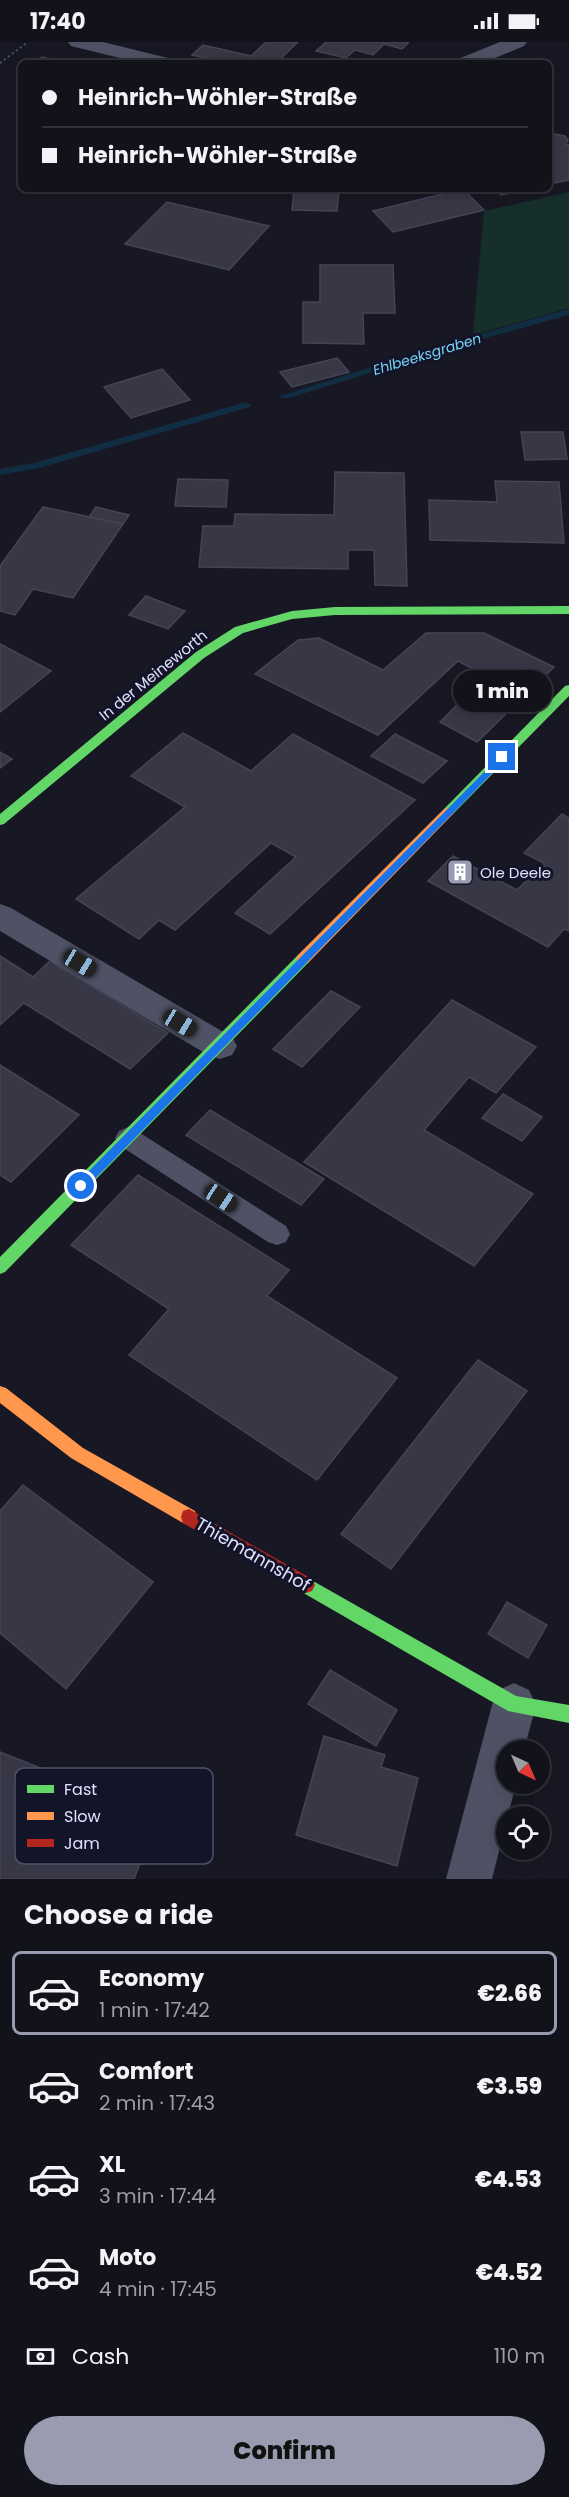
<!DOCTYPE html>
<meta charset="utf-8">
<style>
:root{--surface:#12121b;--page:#1b1b24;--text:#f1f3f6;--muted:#9c9ea3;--line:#31323a;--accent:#999bb0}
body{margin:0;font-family:Poppins,sans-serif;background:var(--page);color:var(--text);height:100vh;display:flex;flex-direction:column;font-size:22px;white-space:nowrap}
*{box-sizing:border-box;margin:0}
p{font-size:20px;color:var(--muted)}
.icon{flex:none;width:33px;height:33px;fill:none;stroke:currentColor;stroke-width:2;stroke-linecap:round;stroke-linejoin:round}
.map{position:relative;height:1837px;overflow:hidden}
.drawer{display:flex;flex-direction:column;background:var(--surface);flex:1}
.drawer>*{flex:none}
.hud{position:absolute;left:18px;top:18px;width:534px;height:132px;border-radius:9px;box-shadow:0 3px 15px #0003,0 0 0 2px var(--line);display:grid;align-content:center;height:132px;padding:0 24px;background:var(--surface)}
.needle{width:39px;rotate:136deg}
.fabs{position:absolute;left:496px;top:1698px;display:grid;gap:12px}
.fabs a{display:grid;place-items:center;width:54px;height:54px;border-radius:50%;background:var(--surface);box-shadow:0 3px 15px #0003,0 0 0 2px var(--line);font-size:30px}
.end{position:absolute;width:27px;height:27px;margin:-14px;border:8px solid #1a73e8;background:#fff;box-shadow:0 0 0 3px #fff}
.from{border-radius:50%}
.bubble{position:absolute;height:42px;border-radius:21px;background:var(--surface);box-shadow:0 3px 15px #0003,0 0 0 2px var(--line);font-size:20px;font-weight:800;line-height:42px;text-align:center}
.car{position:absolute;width:18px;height:36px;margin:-18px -9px;border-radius:8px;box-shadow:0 0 4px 2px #0007;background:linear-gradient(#222 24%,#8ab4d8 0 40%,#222 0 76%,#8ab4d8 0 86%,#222 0)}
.hud b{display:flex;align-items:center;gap:21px;height:57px;font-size:22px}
.hud b+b{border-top:2px solid var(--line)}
.hud i{width:15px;height:15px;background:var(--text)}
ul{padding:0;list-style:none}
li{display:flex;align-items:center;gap:18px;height:84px;margin:0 12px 9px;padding:0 12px;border:3px solid transparent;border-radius:9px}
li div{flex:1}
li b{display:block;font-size:22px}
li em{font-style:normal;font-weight:800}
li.current{border-color:var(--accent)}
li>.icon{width:54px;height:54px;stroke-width:1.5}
h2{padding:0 24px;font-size:27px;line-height:72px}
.pay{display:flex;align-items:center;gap:15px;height:66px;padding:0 24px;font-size:22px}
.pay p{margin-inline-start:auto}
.button{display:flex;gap:12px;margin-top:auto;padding:12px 24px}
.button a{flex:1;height:69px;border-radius:36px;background:var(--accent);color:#111;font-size:24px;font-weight:800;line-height:69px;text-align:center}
.status{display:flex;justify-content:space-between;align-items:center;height:42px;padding:0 30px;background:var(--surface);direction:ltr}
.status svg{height:16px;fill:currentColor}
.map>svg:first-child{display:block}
</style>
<div class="status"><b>17:40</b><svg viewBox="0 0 49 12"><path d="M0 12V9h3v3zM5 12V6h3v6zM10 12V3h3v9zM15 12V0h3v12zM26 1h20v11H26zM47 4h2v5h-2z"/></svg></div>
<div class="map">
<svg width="569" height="1837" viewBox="0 0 569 1837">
<rect width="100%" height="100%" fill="#181824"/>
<polygon fill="#172f2b" points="569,150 569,266 473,293 484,169"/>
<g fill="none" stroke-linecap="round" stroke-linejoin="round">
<g fill="#112d42" fill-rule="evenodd">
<polygon points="569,267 569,273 460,303 289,356 281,356 280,354 454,299"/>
<polygon points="246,360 251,363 250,365 39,426 0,433 0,427 34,421"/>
</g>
</g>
<g fill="#373745" stroke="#444456" stroke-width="1.5">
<polygon points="266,0 298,0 276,21 228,21 192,13 203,3 251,14"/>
<polygon points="326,0 409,0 402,7 384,2 373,13 355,8 346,16 316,9"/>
<polygon points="42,15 66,21 34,21"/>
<polygon points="549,91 565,94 568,98 566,102 569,103 569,138 549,142"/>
<polygon points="294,147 339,147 337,169 292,168"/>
<polygon points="463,147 484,168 393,190 373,169"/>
<polygon points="494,147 528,147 501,153"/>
<polygon points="167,160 269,184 229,228 125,202"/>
<polygon points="320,223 393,223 395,271 363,271 364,302 303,301 303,260 320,260"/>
<polygon points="337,316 349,330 292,345 280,330"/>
<polygon points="162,327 190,358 131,376 104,345"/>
<polygon points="521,390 563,390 567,417 525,418"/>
<polygon points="335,430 404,431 407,544 375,543 374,508 348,508 348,527 199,525 203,484 234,484 235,472 334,473"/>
<polygon points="178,437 228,438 226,465 175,464"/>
<polygon points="495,439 559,440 564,501 430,498 429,458 497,460"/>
<polygon points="43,465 123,482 73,556 33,547 15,573 0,569 0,524"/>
<polygon points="96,465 129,473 123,482 89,475"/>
<polygon points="146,554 185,569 168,587 129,573"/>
<polygon points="426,591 484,591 554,625 477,700 440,680 486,634 458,619 378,693 255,632 298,598 319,596 383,628"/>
<polygon points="0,602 51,629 0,670"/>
<polygon points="183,691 251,729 293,692 415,758 270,892 235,871 296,815 271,801 175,888 159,878 139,897 76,857 185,765 131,734"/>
<polygon points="395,692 447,719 423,741 371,714"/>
<polygon points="0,710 12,717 0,726"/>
<polygon points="562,772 569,776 569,889 564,887 548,905 428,839 453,814 517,848 544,821 524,811"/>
<polygon points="0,914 33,935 50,919 168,991 130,1027 24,961 0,983"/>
<polygon points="331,949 360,965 302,1025 273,1007"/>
<polygon points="452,958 536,1005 496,1051 469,1035 424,1088 533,1152 474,1224 304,1120"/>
<polygon points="0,1023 79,1073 11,1140 0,1133"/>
<polygon points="503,1052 542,1075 522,1099 482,1076"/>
<polygon points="210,1068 324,1137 301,1163 186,1093"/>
<polygon points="138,1133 289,1228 267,1254 397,1336 317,1438 129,1313 169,1267 71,1203"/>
<polygon points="478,1318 527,1349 391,1527 341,1492"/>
<polygon points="23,1443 153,1540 66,1647 0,1591 0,1469"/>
<polygon points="507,1560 547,1583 528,1616 488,1592"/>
<polygon points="330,1628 397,1668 376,1704 308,1662"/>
<polygon points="324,1694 385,1713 381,1725 418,1736 397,1824 296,1793"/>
<polygon points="0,1710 159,1773 134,1837 0,1837"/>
</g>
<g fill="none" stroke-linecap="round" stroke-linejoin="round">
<polyline stroke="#47545c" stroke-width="2" stroke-dasharray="2 3" stroke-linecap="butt" points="0,21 28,0"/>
<polygon fill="#4e5264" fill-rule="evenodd" points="128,1085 137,1089 286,1184 290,1192 286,1200 277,1203 268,1200 119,1103 115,1096 119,1089"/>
<g fill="#4e5264" fill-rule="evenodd">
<polygon points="68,0 103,0 172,17 175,21 140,21 71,4"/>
<polygon points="500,0 527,0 524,4 483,21 455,21 458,17"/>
<polygon points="0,862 11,866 232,995 237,1004 232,1013 220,1017 208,1013 0,889"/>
<polygon points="514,1641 529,1648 536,1663 524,1708 507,1708 507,1742 516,1742 492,1837 446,1837 492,1663 499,1648"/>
</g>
<g fill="#63d668" fill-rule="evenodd">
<polygon points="569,564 569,572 335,573 292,577 243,591 204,616 4,782 0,783 0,772 196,610 235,585 292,569 335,565"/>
<polygon points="569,643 569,654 452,773 444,773 442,770 444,767 565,644"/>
<polygon points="303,912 308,913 310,917 308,921 5,1230 0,1232 0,1215 298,913"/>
<polygon points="306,1535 516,1654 569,1663 569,1681 508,1669 300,1549 297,1543 300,1537"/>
</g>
<g fill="#ff974d" fill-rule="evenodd">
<polygon points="448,766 454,770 452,773 308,921 298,921 296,917 298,913 444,767"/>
<polygon points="0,1344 6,1346 83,1406 195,1469 197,1475 195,1481 189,1483 183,1481 71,1416 0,1361"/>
</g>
<polygon fill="#b3261e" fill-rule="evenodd" points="189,1467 312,1537 315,1543 312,1549 306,1551 300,1549 183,1481 181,1475 183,1469"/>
</g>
<polygon fill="#1a73e8" points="502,712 507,715 506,717 85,1147 77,1147 77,1141"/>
<defs>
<symbol id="building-square" viewBox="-11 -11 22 22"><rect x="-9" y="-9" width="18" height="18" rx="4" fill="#999bb0" stroke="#131429"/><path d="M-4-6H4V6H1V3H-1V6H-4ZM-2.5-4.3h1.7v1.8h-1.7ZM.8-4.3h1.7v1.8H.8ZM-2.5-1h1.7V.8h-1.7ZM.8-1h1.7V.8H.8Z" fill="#fff"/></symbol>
</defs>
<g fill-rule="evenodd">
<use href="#building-square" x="445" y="815" width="30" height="30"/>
</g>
<g text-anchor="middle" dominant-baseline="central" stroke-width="6" stroke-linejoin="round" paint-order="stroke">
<g font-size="14" font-style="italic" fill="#76d3f2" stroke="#131429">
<text transform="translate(427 312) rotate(-17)">Ehlbeeksgraben</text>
</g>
<g font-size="15" fill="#dfe2fc" stroke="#131429">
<text transform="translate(153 633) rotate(-39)">In der Meineworth</text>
</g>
<g font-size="15" fill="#dfe2fc" stroke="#131429" text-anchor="start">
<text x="480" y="830">Ole Deele</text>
</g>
<g font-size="18" fill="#dfe2fc" stroke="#131429">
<text transform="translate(253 1512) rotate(30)">Thiemannshof</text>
</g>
</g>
<rect x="15" y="1726" width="198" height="96" rx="9" fill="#131429" stroke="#505268" stroke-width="1.5"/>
<rect x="27" y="1743" width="27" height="8" fill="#63d668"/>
<rect x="27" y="1770" width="27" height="8" fill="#ff974d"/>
<rect x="27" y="1797" width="27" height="8" fill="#b3261e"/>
<g font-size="16" fill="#dfe2fc">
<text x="64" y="1753">Fast</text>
<text x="64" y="1780">Slow</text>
<text x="64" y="1807">Jam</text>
</g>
</svg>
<div class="fabs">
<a><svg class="needle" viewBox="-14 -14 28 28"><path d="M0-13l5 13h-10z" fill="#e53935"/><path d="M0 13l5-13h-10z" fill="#9c9ea3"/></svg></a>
<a><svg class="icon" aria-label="locate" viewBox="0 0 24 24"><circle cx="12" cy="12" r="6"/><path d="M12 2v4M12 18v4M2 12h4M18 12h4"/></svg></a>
</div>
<i class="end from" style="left:81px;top:1144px"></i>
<i class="end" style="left:502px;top:715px"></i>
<div class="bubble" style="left:453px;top:628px;width:99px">1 min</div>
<i class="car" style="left:80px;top:921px;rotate:121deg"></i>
<i class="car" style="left:180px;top:981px;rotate:121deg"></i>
<i class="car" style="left:221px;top:1156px;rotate:123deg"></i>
<div class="hud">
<b><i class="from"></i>Heinrich-Wöhler-Straße</b>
<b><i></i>Heinrich-Wöhler-Straße</b>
</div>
</div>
<section class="drawer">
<h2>Choose a ride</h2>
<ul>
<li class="current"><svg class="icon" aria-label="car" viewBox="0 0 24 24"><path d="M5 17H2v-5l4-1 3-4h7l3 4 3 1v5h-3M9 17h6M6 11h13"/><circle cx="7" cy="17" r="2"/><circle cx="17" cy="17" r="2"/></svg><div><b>Economy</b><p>1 min · 17:42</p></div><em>€2.66</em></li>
<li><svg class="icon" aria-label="car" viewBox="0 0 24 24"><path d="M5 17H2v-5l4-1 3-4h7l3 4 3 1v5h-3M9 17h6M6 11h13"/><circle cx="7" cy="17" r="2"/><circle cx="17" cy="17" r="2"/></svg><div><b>Comfort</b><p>2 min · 17:43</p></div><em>€3.59</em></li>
<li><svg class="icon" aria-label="car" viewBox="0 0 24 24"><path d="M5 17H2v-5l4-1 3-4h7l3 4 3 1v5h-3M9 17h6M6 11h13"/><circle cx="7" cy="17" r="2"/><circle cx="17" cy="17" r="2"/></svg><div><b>XL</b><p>3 min · 17:44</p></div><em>€4.53</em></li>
<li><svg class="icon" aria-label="car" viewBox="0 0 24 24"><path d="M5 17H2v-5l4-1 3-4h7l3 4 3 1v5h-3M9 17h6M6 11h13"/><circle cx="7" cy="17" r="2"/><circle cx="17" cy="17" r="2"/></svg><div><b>Moto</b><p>4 min · 17:45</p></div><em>€4.52</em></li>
</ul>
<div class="pay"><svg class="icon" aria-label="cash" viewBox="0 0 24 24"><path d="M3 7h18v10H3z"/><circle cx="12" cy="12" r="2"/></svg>Cash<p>110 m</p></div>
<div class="button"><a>Confirm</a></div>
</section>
